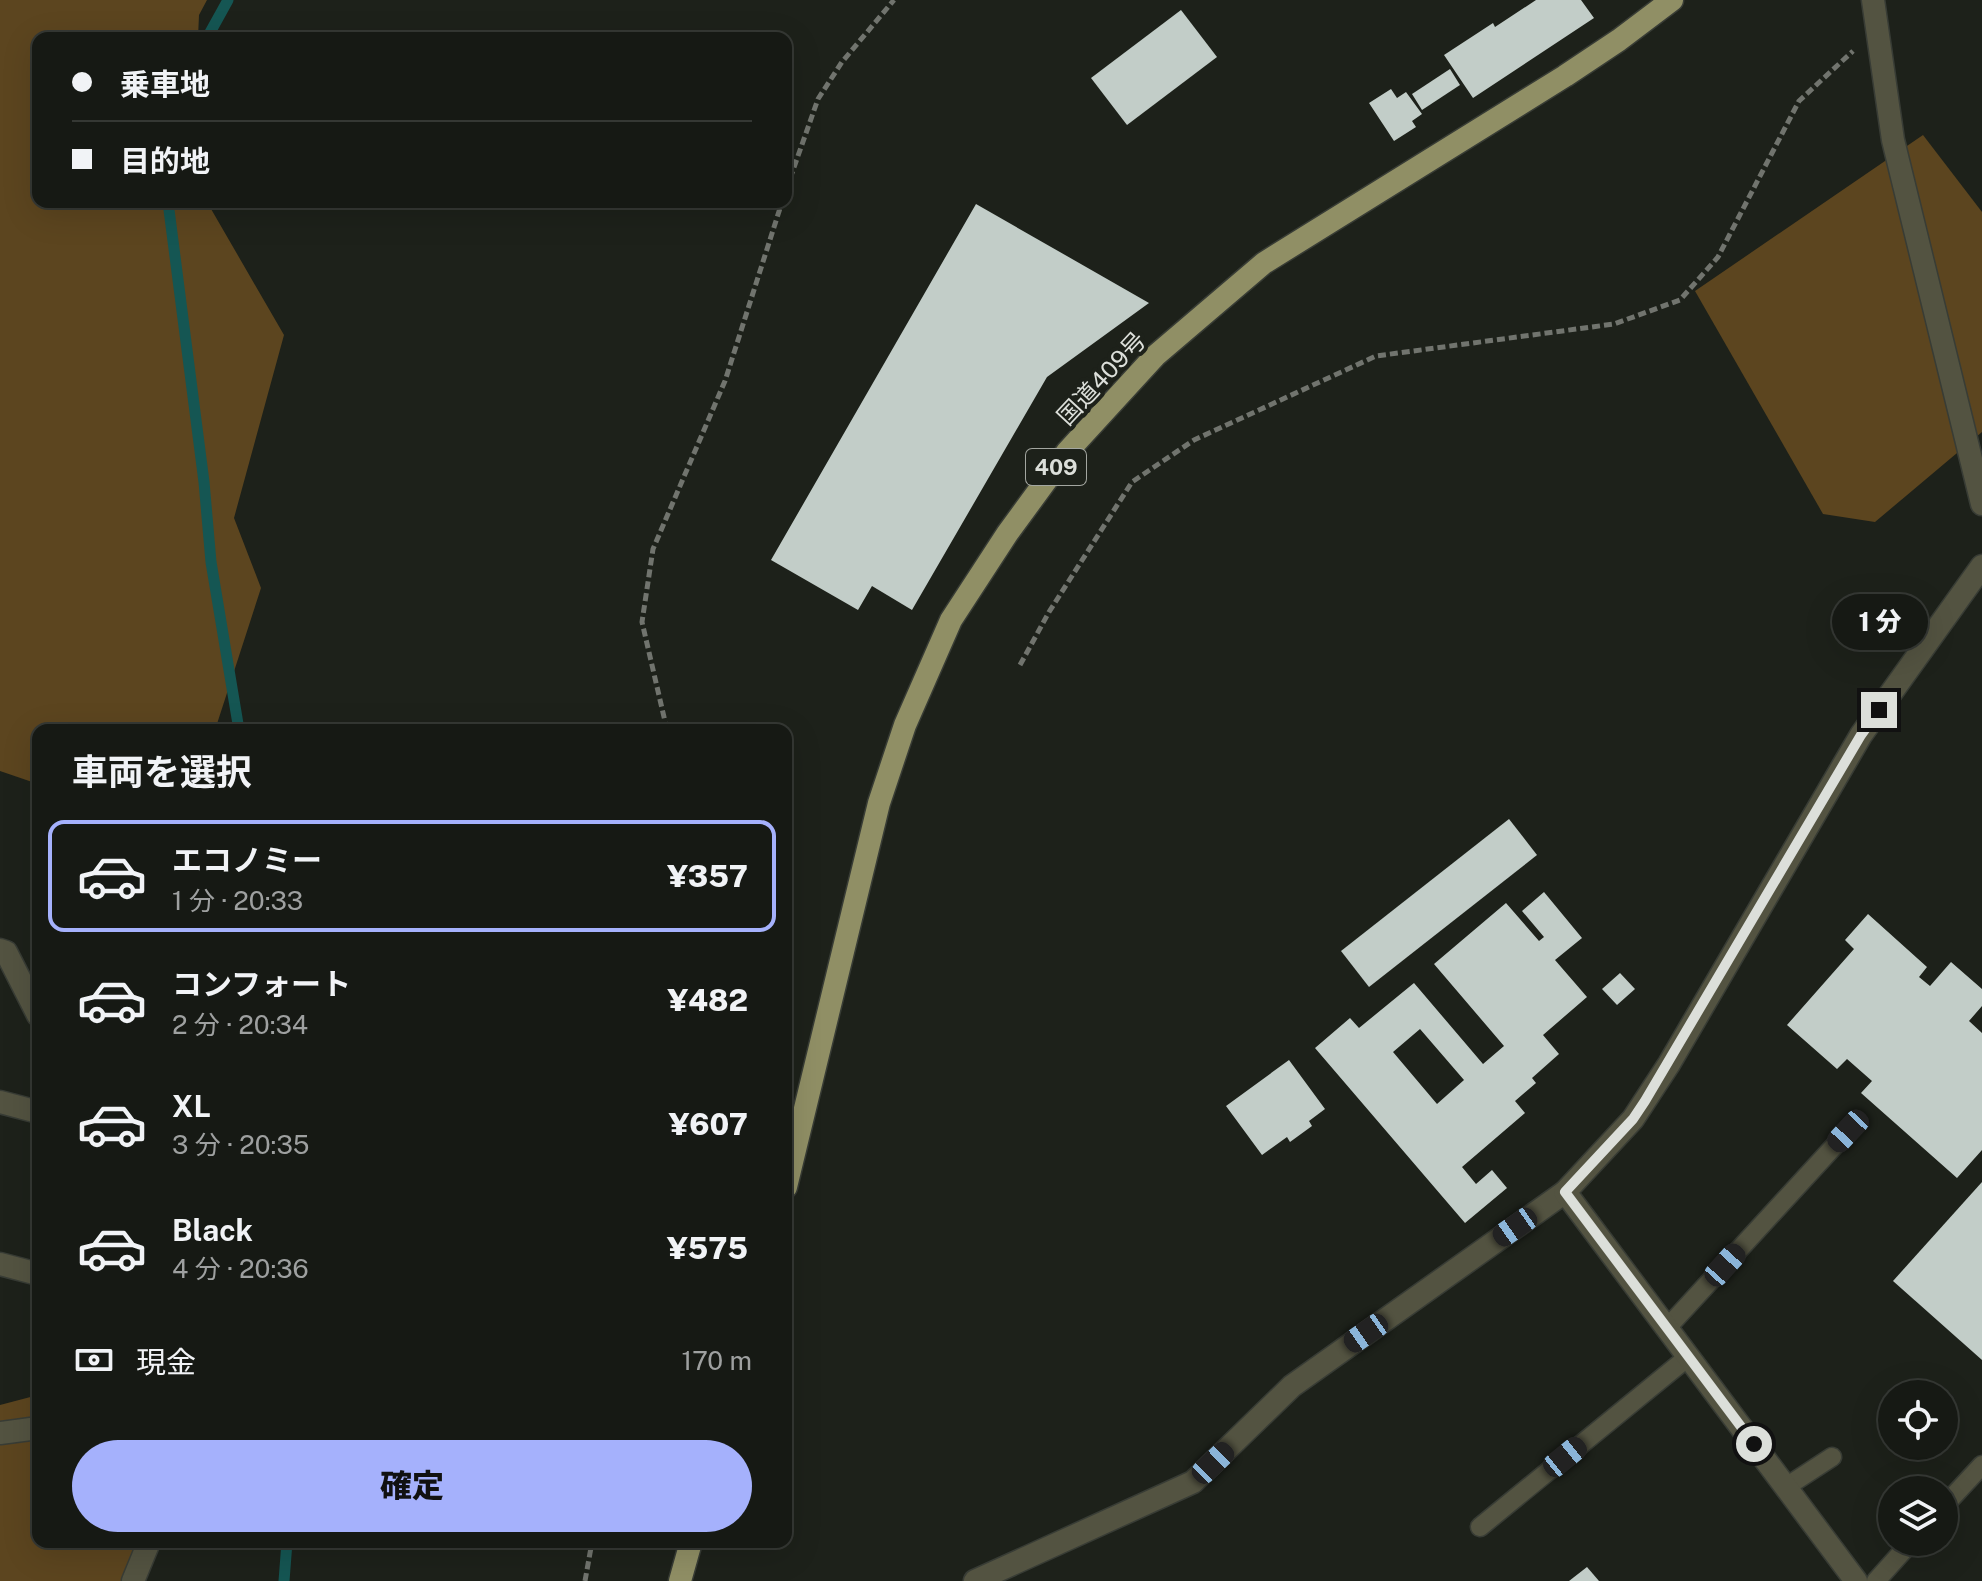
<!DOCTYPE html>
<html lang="ja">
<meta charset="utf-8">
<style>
:root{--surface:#161914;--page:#1f221d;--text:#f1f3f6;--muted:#9ea0a0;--line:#353834;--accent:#a5b1fc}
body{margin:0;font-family:"Public Sans","Noto Sans JP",sans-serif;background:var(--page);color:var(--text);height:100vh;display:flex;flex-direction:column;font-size:30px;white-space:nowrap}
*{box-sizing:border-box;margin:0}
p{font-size:26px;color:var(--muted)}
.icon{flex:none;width:44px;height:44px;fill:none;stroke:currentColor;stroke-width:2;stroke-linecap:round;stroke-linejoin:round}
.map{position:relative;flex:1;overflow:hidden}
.drawer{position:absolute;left:32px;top:724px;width:760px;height:824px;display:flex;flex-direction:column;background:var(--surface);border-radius:16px;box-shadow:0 8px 32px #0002,0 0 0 2px var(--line)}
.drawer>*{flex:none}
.banner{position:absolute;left:32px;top:32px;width:760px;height:176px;border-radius:16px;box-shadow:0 8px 32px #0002,0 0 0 2px var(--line);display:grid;align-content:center;height:176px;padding:0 40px;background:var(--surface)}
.controls{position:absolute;left:1878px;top:1380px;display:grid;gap:16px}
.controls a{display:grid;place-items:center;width:80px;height:80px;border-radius:50%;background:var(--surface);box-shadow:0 8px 32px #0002,0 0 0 2px var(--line);font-size:40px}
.end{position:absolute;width:36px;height:36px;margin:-18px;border:10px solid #dcdfda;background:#111;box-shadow:0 0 0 4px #111}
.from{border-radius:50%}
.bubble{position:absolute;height:56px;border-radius:28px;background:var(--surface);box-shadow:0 8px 32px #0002,0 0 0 2px var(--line);font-size:26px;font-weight:800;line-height:56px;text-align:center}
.car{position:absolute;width:24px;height:48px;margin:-24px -12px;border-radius:10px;box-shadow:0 0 6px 2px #0007;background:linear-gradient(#222 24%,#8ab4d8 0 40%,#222 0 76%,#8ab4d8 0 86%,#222 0)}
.banner b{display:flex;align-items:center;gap:28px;height:76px;font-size:30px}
.banner b+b{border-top:2px solid var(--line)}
.banner i{width:20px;height:20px;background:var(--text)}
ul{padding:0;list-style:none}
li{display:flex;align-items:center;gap:24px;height:112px;margin:0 16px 12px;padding:0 24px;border:4px solid transparent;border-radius:16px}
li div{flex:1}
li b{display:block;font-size:30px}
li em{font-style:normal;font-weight:800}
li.selected{border-color:var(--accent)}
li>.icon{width:72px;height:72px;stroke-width:1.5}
h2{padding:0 40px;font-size:36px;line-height:96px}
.pay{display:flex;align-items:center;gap:20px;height:88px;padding:0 40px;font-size:30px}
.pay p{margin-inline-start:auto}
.button{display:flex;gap:16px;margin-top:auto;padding:16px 40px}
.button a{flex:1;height:92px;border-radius:48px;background:var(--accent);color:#111;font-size:32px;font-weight:800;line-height:92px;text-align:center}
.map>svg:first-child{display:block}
</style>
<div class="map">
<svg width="1982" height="1581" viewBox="0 0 1982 1581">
<rect width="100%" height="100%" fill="#1d211a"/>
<g fill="#5c451f">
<polygon points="0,0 207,0 199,15 198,38 38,38 38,202 207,202 284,335 234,518 261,588 215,730 38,730 38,784 0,771"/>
<polygon points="1923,135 1982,212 1982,432 1875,522 1823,514 1695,291"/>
<polygon points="38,1395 38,1542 135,1542 124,1581 0,1581 0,1405"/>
</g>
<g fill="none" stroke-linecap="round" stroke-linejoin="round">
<g stroke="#155653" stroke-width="11">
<polyline points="207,38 228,0"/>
<polyline points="168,202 204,482 211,562 239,730"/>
<polyline points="284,1581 287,1542"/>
</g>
</g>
<g fill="#c2cdc8" fill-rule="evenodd">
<polygon points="1536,0 1581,0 1594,18 1473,98 1444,55 1493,23 1495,27"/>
<polygon points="1181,10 1217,57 1127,125 1091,78"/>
<polygon points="1450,69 1460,85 1422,110 1412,94"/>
<polygon points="1391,89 1397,98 1406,92 1422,114 1412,121 1416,127 1394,141 1369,103"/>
<polygon points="976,204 1149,303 1047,377 912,610 872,586 858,610 771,560"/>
<polygon points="1509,819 1537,855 1369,987 1341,951"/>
<path d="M 1544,892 L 1582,938 L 1555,960 L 1587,997 L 1543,1035 L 1559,1054 L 1532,1078 L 1536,1083 L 1515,1101 L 1525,1113 L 1462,1167 L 1476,1184 L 1492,1170 L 1507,1188 L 1465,1223 L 1315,1048 L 1350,1018 L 1359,1028 L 1414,983 L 1483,1064 L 1504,1046 L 1434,964 L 1506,903 L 1539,941 L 1544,937 L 1522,911 ZM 1420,1029 L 1464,1080 L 1437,1104 L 1393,1052 Z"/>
<polygon points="1868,914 1927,967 1919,977 1930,986 1951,962 1982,989 1982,1006 1969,1021 1982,1033 1982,1150 1957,1178 1861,1093 1872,1081 1847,1059 1837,1069 1787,1025 1854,949 1845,940"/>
<polygon points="1620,973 1635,989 1617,1005 1602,989"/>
<polygon points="1289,1060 1325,1109 1309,1121 1312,1126 1290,1142 1287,1137 1262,1155 1226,1106"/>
<polygon points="1982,1182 1982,1360 1893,1281"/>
<polygon points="1587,1567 1599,1581 1569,1581"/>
</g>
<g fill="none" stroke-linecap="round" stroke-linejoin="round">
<defs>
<g id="service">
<polyline points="1667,1328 1848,1131"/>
<polyline points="1786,1487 1832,1457"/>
<polyline points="1944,1506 1982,1465"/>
<polyline points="1480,1527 1688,1357"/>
<polyline points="1876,1581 1911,1542"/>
</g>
<g id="minor">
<polyline points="1873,0 1893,140 1982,504"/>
<polyline points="0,950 6,952 38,1015"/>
<polyline points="0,1102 38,1112"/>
<polyline points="0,1264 38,1274"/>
<polyline points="0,1433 38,1428"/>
<polyline points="133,1581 149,1542"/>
<polyline points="975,1581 1193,1482 1292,1386 1565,1192"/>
</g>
<polyline id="tertiary" points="1856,1581 1565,1192 1633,1119 1669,1064 1861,735 1982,566"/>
<g id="trunk">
<polyline points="786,1187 879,803 905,725 951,620 1007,534 1067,452 1155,356 1264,263 1565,76 1619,40 1672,0"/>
<polyline points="680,1581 691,1542"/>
</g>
</defs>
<use href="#service" stroke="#383c35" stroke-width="21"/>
<use href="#minor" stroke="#383c35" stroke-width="25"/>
<use href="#tertiary" stroke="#383c35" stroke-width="25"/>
<use href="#trunk" stroke="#383c35" stroke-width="25"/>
<g stroke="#71746e" stroke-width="5" stroke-dasharray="8 4" stroke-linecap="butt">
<polyline points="786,190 818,99 842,62 894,0"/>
<polyline points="1020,665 1049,612 1132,482 1194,440 1376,356 1614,324 1680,300 1718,257 1799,101 1853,51"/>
<polyline points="667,730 642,622 653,549 725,381 782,202"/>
<polyline points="585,1581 592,1542"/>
</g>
<use href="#service" stroke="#535341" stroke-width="18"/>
<use href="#minor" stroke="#535341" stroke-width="22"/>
<use href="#tertiary" stroke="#535341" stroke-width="22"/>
<use href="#trunk" stroke="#908f65" stroke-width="22"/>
</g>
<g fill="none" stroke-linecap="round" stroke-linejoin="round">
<polyline stroke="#dcdfda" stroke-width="10" points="1754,1444 1565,1192 1633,1119 1645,1101 1861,735 1879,710"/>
</g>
<g text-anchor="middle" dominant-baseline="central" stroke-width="8" stroke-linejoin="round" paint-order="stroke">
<rect fill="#1d211a" stroke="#a3a6a0" stroke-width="2" x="1026" y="449" width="60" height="36" rx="6"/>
<g font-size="22" font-weight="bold" fill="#dcdfda">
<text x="1056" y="467">409</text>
</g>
<g font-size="24" fill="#dcdfda" stroke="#1d211a">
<text transform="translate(1101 378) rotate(-47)">国道409号</text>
</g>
</g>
</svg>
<div class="controls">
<a><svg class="icon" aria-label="locate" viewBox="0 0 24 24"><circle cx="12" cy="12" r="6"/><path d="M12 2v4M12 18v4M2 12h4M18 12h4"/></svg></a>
<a><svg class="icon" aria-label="layers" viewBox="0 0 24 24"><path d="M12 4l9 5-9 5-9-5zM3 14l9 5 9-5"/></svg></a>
</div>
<i class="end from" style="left:1754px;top:1444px"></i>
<i class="end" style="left:1879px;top:710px"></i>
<div class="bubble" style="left:1832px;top:594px;width:96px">1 分</div>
<i class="car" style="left:1848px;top:1131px;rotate:223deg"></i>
<i class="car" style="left:1515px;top:1227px;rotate:235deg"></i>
<i class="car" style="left:1725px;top:1265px;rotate:42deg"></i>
<i class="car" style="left:1366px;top:1333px;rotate:235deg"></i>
<i class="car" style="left:1565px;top:1457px;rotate:51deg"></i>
<i class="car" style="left:1213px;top:1463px;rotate:46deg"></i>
<div class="banner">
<b><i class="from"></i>乗車地</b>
<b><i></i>目的地</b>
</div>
<section class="drawer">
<h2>車両を選択</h2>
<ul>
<li class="selected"><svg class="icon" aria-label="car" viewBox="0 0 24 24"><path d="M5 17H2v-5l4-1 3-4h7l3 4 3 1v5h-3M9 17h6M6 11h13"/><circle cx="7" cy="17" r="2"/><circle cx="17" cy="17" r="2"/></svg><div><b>エコノミー</b><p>1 分 · 20:33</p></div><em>¥357</em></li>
<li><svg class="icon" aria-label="car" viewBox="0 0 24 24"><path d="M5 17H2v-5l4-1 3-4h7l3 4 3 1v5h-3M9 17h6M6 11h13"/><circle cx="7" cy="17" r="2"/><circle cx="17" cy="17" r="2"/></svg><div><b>コンフォート</b><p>2 分 · 20:34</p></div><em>¥482</em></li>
<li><svg class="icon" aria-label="car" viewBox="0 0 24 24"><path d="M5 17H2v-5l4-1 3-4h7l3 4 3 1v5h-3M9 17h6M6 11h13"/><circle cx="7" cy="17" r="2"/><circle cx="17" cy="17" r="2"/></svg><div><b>XL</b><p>3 分 · 20:35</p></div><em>¥607</em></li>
<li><svg class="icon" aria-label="car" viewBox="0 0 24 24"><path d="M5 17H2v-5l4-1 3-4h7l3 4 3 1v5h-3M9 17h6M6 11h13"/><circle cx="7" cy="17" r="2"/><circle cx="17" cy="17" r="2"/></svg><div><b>Black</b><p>4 分 · 20:36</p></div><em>¥575</em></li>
</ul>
<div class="pay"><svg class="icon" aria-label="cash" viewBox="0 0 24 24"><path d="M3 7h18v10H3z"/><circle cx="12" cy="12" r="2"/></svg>現金<p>170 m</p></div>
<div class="button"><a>確定</a></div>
</section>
</div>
